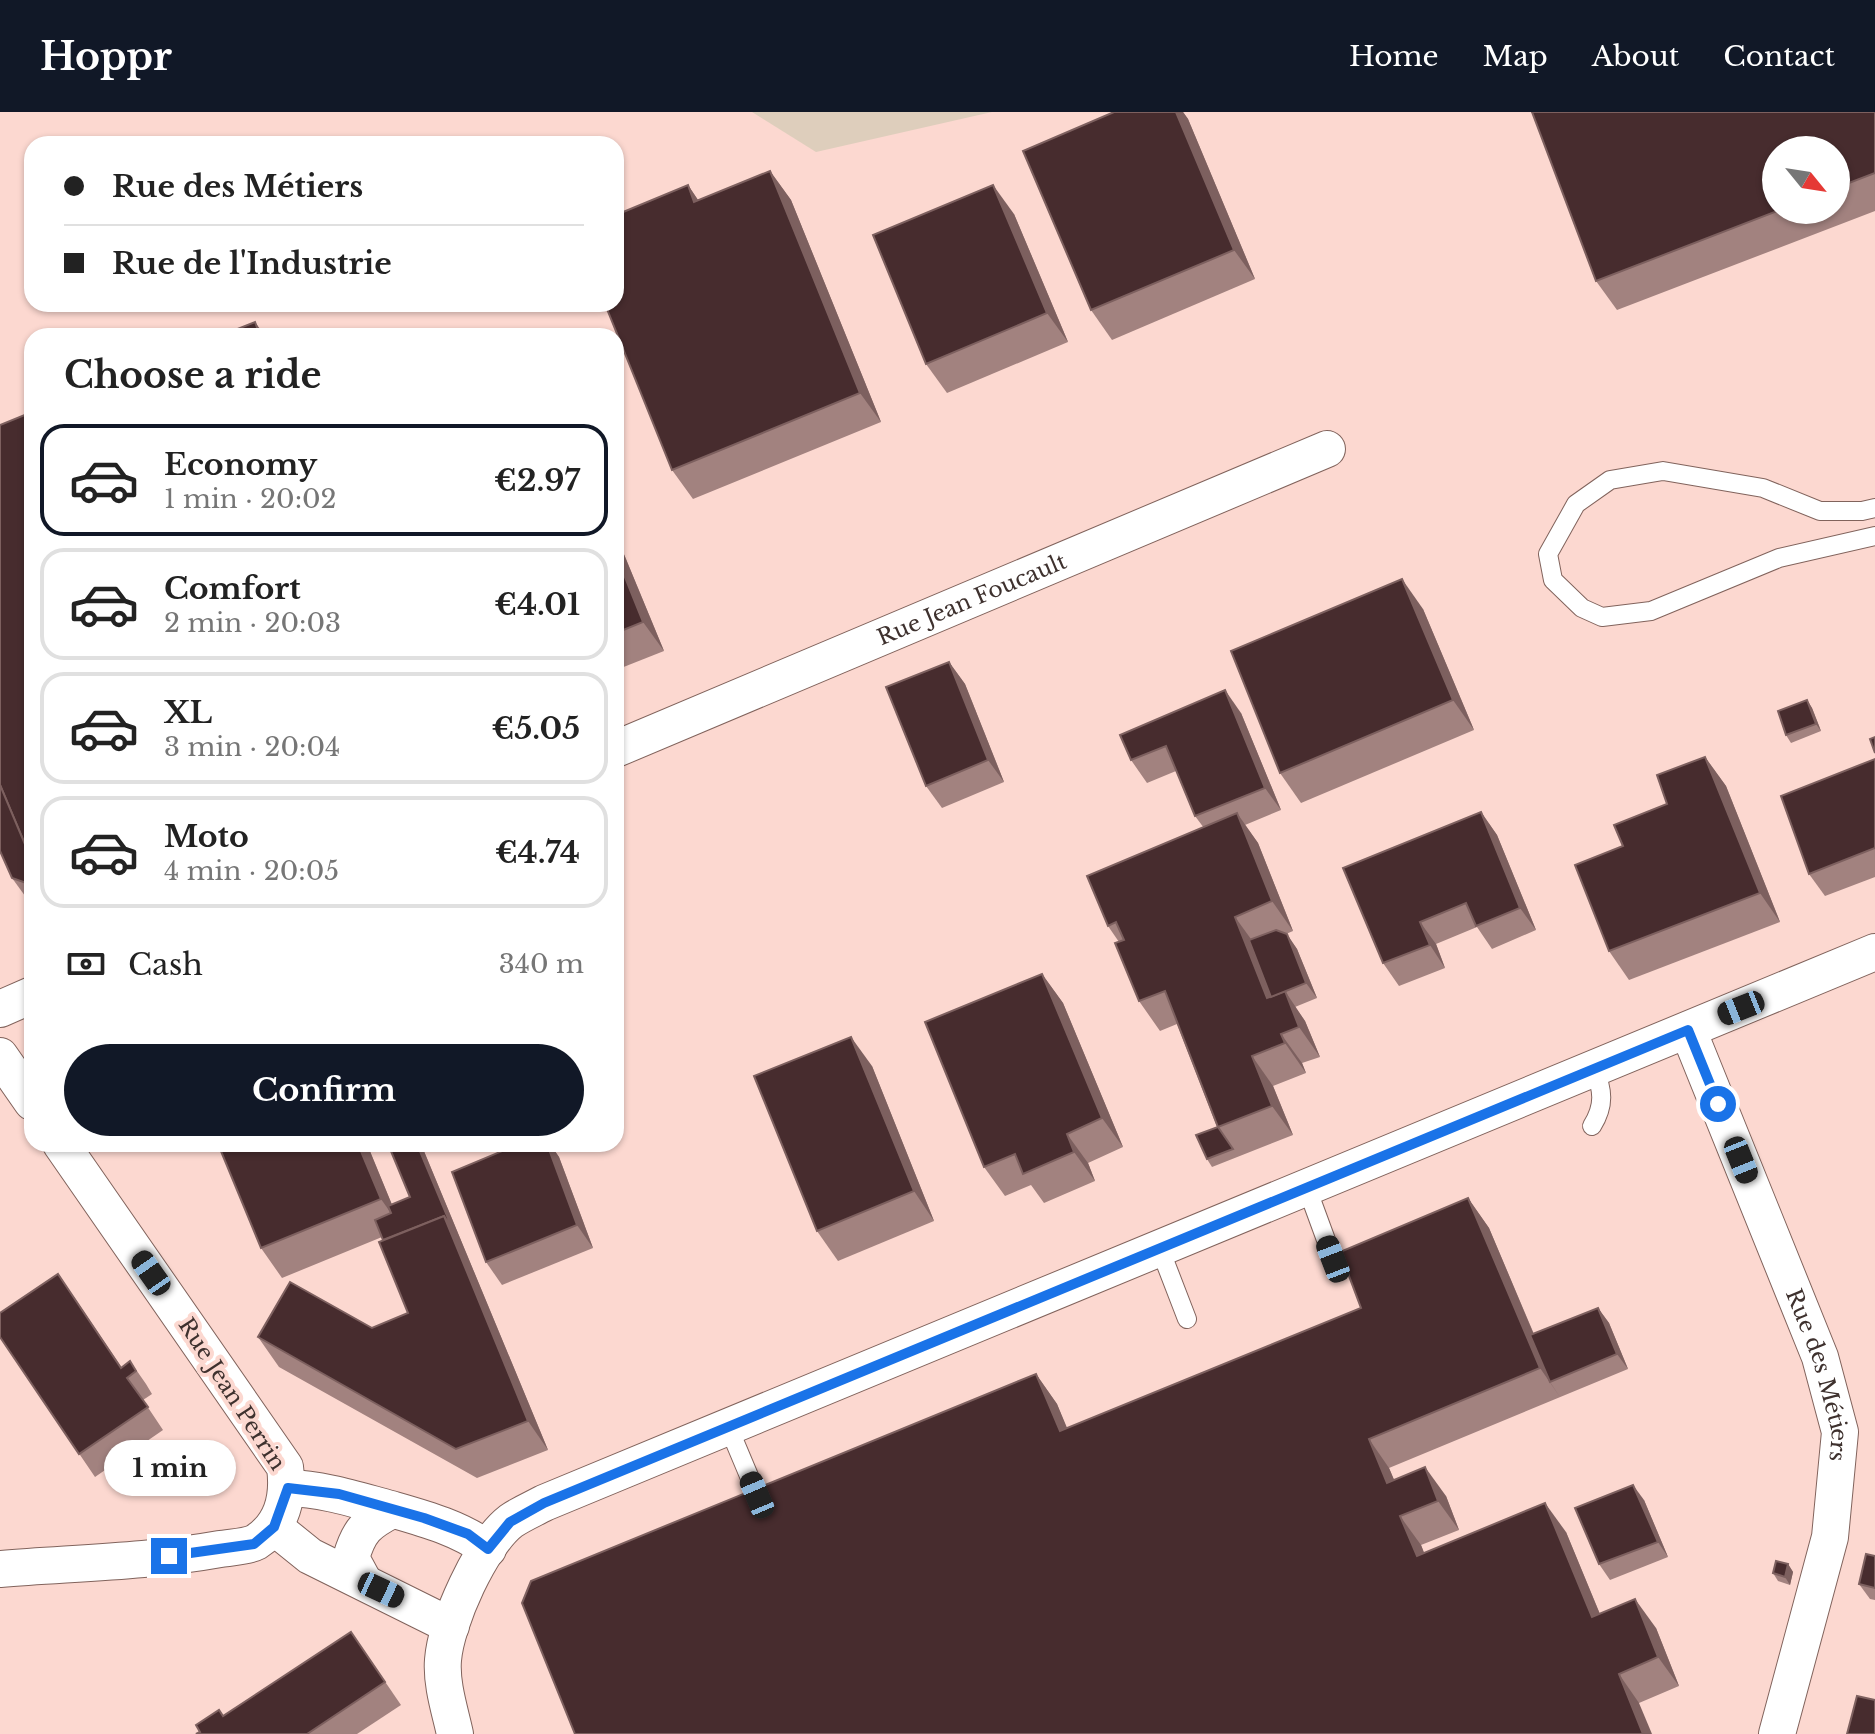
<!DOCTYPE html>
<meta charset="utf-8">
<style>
:root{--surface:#fff;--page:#f6f6f6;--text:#222;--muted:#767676;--line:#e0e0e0;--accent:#111827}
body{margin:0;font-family:"Libre Baskerville",serif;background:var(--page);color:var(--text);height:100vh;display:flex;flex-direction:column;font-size:30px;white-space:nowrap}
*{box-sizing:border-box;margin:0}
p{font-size:26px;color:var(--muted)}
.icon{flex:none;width:44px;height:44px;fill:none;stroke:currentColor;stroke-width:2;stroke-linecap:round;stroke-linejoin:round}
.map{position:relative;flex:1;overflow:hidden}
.sheet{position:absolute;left:24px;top:216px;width:600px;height:824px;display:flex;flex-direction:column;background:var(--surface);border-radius:24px;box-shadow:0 2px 6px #0004}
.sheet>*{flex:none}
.hud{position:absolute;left:24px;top:24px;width:600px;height:176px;border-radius:24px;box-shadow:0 2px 6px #0004;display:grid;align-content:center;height:176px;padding:0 40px;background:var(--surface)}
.needle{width:52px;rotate:120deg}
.buttons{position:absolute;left:1762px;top:24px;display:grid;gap:16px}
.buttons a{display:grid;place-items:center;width:88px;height:88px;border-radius:50%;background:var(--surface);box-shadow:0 2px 6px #0004;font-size:40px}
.end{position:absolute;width:36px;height:36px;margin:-18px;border:10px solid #1a73e8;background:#fff;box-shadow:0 0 0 4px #fff}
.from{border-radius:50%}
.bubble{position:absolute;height:56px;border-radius:28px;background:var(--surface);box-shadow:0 2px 6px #0004;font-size:26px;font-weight:700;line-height:56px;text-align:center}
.car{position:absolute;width:24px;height:48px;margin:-24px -12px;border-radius:10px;box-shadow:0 0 6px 2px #0007;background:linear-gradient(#222 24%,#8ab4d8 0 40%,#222 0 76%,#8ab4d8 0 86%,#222 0)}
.hud b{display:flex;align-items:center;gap:28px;height:76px;font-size:30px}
.hud b+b{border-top:2px solid var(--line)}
.hud i{width:20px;height:20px;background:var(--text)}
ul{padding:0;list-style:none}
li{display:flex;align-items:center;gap:24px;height:112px;margin:0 16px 12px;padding:0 24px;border:4px solid var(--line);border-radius:24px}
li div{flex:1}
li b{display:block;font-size:30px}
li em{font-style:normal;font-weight:700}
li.selected{border-color:var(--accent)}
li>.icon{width:72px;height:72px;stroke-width:1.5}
h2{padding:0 40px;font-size:36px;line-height:96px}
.pay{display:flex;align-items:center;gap:20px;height:88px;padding:0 40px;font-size:30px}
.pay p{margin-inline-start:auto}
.action{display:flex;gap:16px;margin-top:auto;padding:16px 40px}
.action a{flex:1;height:92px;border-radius:48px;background:var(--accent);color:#fff;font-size:32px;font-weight:700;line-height:92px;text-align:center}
header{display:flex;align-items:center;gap:48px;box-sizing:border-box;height:112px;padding:0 40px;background:var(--accent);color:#fff}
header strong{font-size:38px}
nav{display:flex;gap:44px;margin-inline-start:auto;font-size:28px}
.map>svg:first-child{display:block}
</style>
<header>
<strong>Hoppr</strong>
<nav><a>Home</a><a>Map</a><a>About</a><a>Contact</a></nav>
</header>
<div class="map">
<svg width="1875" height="1622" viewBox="0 0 1875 1622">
<rect width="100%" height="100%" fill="#fcd8d0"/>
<polygon fill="#decebc" points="752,0 992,0 816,40"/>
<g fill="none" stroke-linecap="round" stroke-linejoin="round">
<defs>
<g id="lane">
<polyline points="1875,396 1862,399 1820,399 1763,376 1663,359 1610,368 1576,392 1548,442 1553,468 1582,496 1602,505 1651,499 1779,446 1875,424"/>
<path d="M 1592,1014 C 1605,993 1603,978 1594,956"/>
<polyline points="1307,1076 1333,1147"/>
<polyline points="1160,1137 1187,1207"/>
<polyline points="728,1314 757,1383"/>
</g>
<g id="street">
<path id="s1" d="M 616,637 L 1327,337"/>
<polyline points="0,897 32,883"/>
<path id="s2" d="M 1688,918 L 1820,1245 L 1840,1320 L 1830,1425 L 1777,1622"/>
<polyline points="0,944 32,990"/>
<path d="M 288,1376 C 324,1377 357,1388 391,1397 C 426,1407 459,1416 488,1437"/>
<polyline points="274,1415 310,1444 451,1514"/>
<path d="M 0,1457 C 73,1451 148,1450 220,1437 C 231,1435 247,1435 256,1430 C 283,1413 289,1385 285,1355 L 61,1032"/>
<path d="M 364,1470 L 351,1446 C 359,1418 367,1411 392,1398"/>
<path d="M 455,1622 C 450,1599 441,1572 443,1548 C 446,1510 481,1432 511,1409 C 521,1402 533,1397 544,1391 L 1875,840"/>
</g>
</defs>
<use href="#lane" stroke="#81635c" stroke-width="20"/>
<use href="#street" stroke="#81635c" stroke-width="38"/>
<use href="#lane" stroke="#fff" stroke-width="18"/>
<use href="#street" stroke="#fff" stroke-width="36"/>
</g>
<g fill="#a2827f" fill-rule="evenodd">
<polygon points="1176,0 1183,0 1188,7 1255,167 1112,228 1091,198"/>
<path d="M 1875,0 L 1875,99 L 1617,198 L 1596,169 ZM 1836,38 L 1836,98 L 1776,98 Z"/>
<polygon points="770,59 791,88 881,310 693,387 672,358 688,73 698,88"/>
<polygon points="1014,102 1068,230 947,281 926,252"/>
<polygon points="32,300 32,790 28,788 12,766"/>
<polygon points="616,423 664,539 616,558"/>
<polygon points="1423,497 1474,618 1301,691 1280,661"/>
<polygon points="949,550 965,572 1004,670 942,696 926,674"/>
<polygon points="1807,588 1812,596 1821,619 1791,631 1786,623"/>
<polygon points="1241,601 1281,698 1245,713 1258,731 1293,819 1286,822 1297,837 1317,886 1295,895 1305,909 1320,945 1302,951 1306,961 1273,974 1293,1023 1212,1055 1207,1047 1217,1015 1177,912 1160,919 1139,889 1119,830 1108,814 1204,716 1195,704 1176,659 1147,671 1131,648"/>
<polygon points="1705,645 1726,674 1780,810 1629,868 1609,839 1667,692"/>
<polygon points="1875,647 1875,765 1825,784 1809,762"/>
<polygon points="1481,700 1497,723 1536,818 1492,837 1477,815 1436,832 1445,856 1399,874 1383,851"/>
<polygon points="1042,862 1063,891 1123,1035 1088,1051 1095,1069 1044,1091 1031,1073 1005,1084 984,1055"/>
<polygon points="872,954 934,1109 838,1149 817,1119"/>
<polygon points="218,1032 367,1032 392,1093 410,1085 388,1032 421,1032 548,1338 477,1366 279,1255 258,1225 372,1216 408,1201 382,1125 282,1166 261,1136"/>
<polygon points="519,1032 550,1032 559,1045 593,1136 502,1173 486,1150"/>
<polygon points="1468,1086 1489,1116 1534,1222 1598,1196 1609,1211 1628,1257 1389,1356 1394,1368 1446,1384 1459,1418 1421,1433 1424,1441 1566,1420 1600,1502 1656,1516 1679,1574 1639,1591 575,1622 1036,1262 1057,1292 1067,1317 1361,1196"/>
<polygon points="74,1185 122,1256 130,1249 146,1272 152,1282 143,1288 163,1318 95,1365 0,1225"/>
<polygon points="1644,1388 1668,1445 1610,1468 1599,1452"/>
<polygon points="1875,1444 1875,1488 1870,1487 1859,1472"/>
<polygon points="1788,1452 1793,1460 1790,1473 1778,1469 1773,1461"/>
<polygon points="351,1520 401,1593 357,1622 196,1622"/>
</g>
<g fill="#7d605f">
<polygon points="1176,0 1183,0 1188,7 1255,167 1234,138"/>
<polygon points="770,59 791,88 881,310 860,281"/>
<polygon points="688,73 708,103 694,90"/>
<polygon points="993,73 1014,102 1068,230 1047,201"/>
<polygon points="255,210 265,224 260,224"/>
<polygon points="616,423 664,539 643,510 616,443"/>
<polygon points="1402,467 1423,497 1474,618 1453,588"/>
<polygon points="949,550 965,572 1004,670 988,648"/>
<polygon points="1225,578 1241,601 1281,698 1265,676"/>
<polygon points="1807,588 1812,596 1821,619 1816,612"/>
<polygon points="1705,645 1726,674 1780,810 1760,781"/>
<polygon points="1481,700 1497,723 1536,818 1520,796"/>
<polygon points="1237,701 1258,731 1293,819 1272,789"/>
<polygon points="1235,805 1256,834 1271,885 1267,886"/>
<polygon points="1420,810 1436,832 1445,856 1430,833"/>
<polygon points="1287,822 1297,837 1317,886 1306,871"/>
<polygon points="1042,862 1063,891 1123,1035 1102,1006"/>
<polygon points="1285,879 1305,909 1320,945 1299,915"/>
<polygon points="1281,922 1302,951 1306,961 1285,931"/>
<polygon points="851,925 872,954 934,1109 914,1079"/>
<polygon points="1252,944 1273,974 1293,1023 1272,994"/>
<polygon points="1067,1022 1088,1051 1095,1069 1074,1040"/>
<polygon points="358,1032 367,1032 402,1117 381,1087"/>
<polygon points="417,1032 421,1032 548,1338 528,1309 444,1104"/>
<polygon points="547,1032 550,1032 559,1045 593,1136 577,1113"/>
<polygon points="1468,1086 1489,1116 1553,1268 1550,1270 1560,1285 1540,1256"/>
<polygon points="1598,1196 1609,1211 1628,1257 1617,1242"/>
<polygon points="1036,1262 1057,1292 1081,1349 1060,1319"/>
<polygon points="1369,1327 1389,1356 1408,1400 1387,1371"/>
<polygon points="1425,1355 1446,1384 1459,1418 1438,1389"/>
<polygon points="1633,1373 1644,1388 1668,1445 1658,1430"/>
<polygon points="1545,1391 1566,1420 1613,1534 1592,1505"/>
<polygon points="1400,1404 1421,1433 1437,1473 1417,1444"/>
<polygon points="1788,1452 1793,1460 1790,1473 1785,1465"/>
<polygon points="1635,1487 1656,1516 1679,1574 1658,1545"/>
<polygon points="1619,1562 1639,1591 1652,1622 1643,1622"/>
</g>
<g fill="#472c2e" stroke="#7d605f" stroke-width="2">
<polygon points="1114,0 1176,0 1234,138 1091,198 1023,39"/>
<polygon points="1532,0 1875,0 1875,61 1836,76 1836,38 1776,38 1776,98 1780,98 1596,169"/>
<polygon points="770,59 860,281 672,358 605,192 616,192 616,103 688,73 694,90"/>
<polygon points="993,73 1047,201 926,252 873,123"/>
<polygon points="255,210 260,224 220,224"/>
<polygon points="524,219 526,224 513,224"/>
<polygon points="32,300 32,749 0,673 0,313"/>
<polygon points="616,443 643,510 616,521"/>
<polygon points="1402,467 1453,588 1280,661 1231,539"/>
<polygon points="949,550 988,648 926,674 886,575"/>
<polygon points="1225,578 1265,676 1195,704 1166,634 1131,648 1120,623"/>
<polygon points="1807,588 1816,612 1786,623 1778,599"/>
<polygon points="1875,625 1875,641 1870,627"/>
<polygon points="1705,645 1760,781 1609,839 1575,753 1623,734 1614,713 1667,692 1657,663"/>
<polygon points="1875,647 1875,736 1809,762 1781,684"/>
<polygon points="0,673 32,749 32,773 12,766 0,739"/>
<polygon points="1481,700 1520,796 1476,814 1466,791 1420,810 1430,833 1383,851 1343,756"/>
<polygon points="1237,701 1272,789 1235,805 1267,886 1285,879 1299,915 1281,922 1285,931 1252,944 1272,994 1218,1015 1165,879 1139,889 1115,831 1124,828 1116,810 1108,814 1087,764"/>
<polygon points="1276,818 1287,822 1306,871 1271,885 1249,828"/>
<polygon points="1042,862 1102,1006 1067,1022 1074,1040 1023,1062 1015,1042 984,1055 925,910"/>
<polygon points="851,925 914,1079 817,1119 754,964"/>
<polygon points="1218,1015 1233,1037 1207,1047 1196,1023"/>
<polygon points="218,1032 358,1032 381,1087 261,1136"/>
<polygon points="388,1032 417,1032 453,1118 444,1104 383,1128 375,1108 391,1101 388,1094 410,1085"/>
<polygon points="519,1032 547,1032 577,1113 486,1150 452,1060"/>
<polygon points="1468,1086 1540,1256 1369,1327 1387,1371 1425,1355 1438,1389 1400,1404 1417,1444 1545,1391 1592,1505 1635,1487 1658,1545 1619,1562 1643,1622 575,1622 522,1491 531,1469 1036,1262 1060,1319 1361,1196 1340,1140"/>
<polygon points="444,1104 528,1309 456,1337 258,1225 290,1170 372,1216 408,1201 379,1130"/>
<polygon points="58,1162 121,1256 130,1249 136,1259 127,1266 148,1295 79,1342 0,1225 0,1201"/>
<polygon points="1598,1196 1617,1242 1550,1270 1530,1223"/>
<polygon points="1633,1373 1658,1430 1599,1452 1575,1396"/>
<polygon points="1866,1442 1875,1444 1875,1476 1859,1472"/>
<polygon points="1776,1449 1788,1452 1785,1465 1773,1461"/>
<polygon points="351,1520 385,1570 307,1622 196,1622 200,1620 196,1613 219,1598 223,1604"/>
<polygon points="1857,1584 1875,1588 1875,1622 1847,1622"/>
</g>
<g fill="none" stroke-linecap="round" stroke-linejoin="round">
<polyline stroke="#1a73e8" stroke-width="10" points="169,1444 254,1432 274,1415 288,1376 339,1382 424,1406 468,1422 488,1437 510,1410 544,1391 1688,918 1718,992"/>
</g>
<g text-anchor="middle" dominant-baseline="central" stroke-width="8" stroke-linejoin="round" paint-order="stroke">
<g font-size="22" fill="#3e312e" stroke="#fcd8d0">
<text stroke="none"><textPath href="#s1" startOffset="386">Rue Jean Foucault</textPath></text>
<text stroke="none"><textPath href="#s2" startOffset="370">Rue des Métiers</textPath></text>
<text transform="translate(232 1282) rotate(57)">Rue Jean Perrin</text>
</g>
</g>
</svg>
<div class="buttons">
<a><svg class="needle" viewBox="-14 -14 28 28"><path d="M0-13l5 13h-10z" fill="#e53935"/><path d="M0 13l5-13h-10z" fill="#767676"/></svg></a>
</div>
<i class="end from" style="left:1718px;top:992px"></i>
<i class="end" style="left:169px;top:1444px"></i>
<div class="bubble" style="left:104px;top:1328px;width:132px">1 min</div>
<i class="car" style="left:1741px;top:896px;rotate:248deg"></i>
<i class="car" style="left:1741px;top:1048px;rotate:158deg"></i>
<i class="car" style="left:1333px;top:1147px;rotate:339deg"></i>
<i class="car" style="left:151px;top:1161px;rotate:325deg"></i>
<i class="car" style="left:757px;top:1383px;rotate:337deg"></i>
<i class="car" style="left:381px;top:1478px;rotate:115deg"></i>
<div class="hud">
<b><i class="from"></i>Rue des Métiers</b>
<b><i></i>Rue de l'Industrie</b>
</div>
<section class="sheet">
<h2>Choose a ride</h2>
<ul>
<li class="selected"><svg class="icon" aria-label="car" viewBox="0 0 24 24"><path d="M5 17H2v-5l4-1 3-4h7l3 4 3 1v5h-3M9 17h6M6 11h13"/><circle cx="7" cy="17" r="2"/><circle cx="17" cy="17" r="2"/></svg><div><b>Economy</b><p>1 min · 20:02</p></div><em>€2.97</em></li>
<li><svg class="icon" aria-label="car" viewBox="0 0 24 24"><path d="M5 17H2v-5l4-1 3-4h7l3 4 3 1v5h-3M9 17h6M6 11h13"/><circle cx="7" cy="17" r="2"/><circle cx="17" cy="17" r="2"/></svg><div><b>Comfort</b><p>2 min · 20:03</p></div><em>€4.01</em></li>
<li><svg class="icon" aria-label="car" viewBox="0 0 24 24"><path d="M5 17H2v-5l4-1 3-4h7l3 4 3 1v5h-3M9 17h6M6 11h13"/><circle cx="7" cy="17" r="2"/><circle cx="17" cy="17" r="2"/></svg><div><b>XL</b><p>3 min · 20:04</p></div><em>€5.05</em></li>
<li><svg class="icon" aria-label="car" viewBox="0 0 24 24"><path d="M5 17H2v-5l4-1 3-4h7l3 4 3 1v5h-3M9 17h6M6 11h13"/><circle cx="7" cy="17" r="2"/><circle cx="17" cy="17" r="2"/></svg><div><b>Moto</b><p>4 min · 20:05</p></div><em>€4.74</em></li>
</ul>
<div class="pay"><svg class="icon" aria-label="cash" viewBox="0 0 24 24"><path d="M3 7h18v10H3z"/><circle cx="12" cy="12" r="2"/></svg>Cash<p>340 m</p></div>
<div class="action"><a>Confirm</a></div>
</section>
</div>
